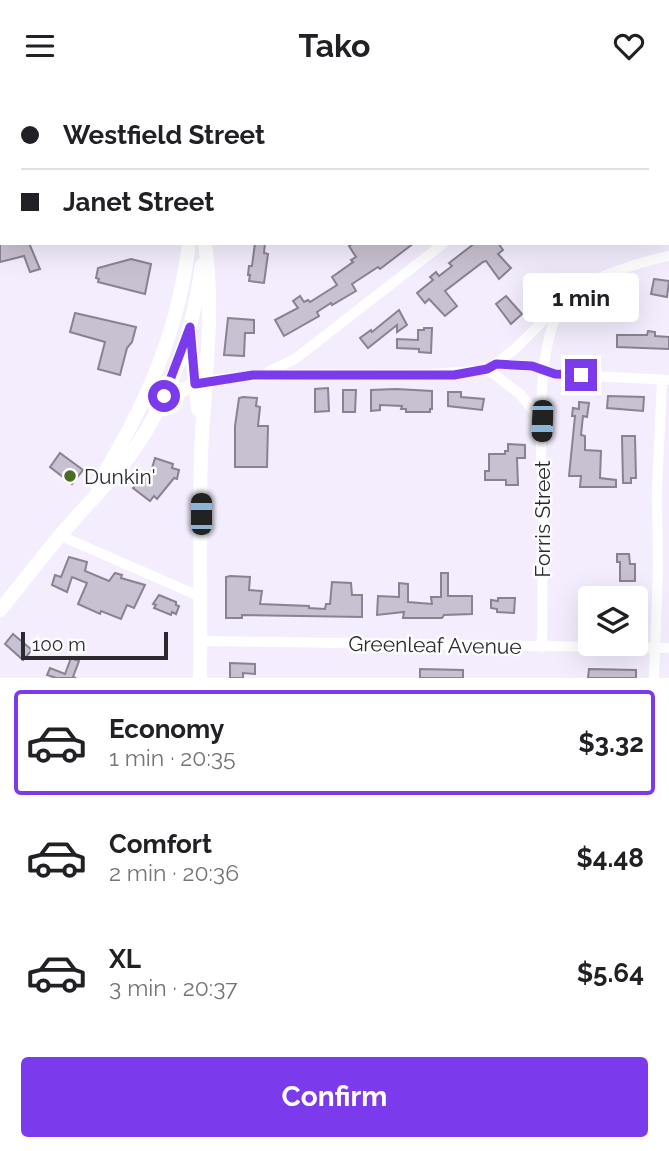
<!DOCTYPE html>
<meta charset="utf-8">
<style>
:root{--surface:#fff;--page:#f2f2f2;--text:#202124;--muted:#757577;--line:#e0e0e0;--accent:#7c3aed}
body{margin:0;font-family:Raleway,sans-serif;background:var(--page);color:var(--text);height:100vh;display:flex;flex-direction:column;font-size:26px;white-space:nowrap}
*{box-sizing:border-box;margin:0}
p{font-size:23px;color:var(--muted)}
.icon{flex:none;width:38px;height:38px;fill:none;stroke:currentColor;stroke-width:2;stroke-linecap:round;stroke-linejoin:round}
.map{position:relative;height:587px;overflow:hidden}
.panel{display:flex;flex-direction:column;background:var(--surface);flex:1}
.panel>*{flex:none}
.hud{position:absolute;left:0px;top:0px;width:670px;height:154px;box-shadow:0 7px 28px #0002;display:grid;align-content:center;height:154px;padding:0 21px;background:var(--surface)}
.fabs{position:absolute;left:578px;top:495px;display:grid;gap:14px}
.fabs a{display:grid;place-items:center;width:70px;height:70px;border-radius:7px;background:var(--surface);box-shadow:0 7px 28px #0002;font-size:35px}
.scale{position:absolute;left:21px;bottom:18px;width:147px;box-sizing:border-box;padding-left:7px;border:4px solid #2c292f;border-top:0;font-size:19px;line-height:24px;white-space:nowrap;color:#2c292f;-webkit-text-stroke:5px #fdfdfd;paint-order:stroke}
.end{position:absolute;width:32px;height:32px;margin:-16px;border:9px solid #7c3aed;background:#fff;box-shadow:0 0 0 4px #fff}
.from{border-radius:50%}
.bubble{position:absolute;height:49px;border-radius:7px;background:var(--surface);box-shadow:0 7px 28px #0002;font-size:23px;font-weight:700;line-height:49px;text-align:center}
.car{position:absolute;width:21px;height:42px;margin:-21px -10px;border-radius:9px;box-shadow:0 0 5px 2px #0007;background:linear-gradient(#222 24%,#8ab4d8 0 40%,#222 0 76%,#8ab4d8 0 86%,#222 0)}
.hud b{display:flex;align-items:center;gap:24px;height:66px;font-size:26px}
.hud b+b{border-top:2px solid var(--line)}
.hud i{width:18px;height:18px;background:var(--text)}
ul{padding:12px 0 0;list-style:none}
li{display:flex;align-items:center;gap:21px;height:105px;margin:0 14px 10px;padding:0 7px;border:4px solid transparent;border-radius:7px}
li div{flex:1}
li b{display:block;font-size:26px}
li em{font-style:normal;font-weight:700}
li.active{border-color:var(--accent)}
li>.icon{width:63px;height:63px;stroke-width:1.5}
.cta{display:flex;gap:14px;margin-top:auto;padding:14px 21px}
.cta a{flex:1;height:80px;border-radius:7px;background:var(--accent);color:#fff;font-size:28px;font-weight:700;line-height:80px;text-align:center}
header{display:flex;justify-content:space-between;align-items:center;height:91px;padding:0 21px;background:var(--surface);font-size:32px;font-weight:700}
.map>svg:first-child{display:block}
</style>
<header><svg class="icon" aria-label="menu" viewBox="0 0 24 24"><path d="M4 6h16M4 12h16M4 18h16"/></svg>Tako<svg class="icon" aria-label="heart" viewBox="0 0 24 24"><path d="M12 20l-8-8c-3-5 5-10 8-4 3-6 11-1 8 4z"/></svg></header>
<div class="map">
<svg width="669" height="588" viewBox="0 0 669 588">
<rect width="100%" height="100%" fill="#f3edfd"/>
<g fill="#c7c1d1" stroke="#888291" stroke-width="2">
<polygon points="0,152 29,152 40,178 30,181 24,165 0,171"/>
<polygon points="255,152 265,152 264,162 268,163 264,192 249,190 250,184 248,184 249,175 252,175"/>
<polygon points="354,152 414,152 380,178 378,176 352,193 356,200 332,214 331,212 317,221 319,225 284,245 275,229 298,217 293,210 300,205 304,211 308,209 310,211 337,194 332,186 353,171 351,169 356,166 349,155"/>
<polygon points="475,152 498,152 503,159 498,163 511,177 499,188 486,170 483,171 445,200 457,215 445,225 429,208 425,212 417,202 433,189 430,186 436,181 439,185 452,175 449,172"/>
<polygon points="131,168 151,173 145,203 98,191 99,188 96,187 98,177"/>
<polygon points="654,188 669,190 667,206 651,203"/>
<polygon points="506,205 522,223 511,233 496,213"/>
<polygon points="399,219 407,234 397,241 397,234 368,257 360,247 371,239 372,241"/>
<polygon points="75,222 136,236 132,251 127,257 120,284 98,278 105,251 70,241"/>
<polygon points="228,227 254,229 254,242 245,242 244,265 224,264"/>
<polygon points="424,237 432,237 431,262 419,261 419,258 397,257 397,248 418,249 418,239 424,239"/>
<polygon points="648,240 655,241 655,245 669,246 669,258 617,256 617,244 647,244"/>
<polygon points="328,297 329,320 315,321 315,298"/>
<polygon points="396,298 432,300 432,318 430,318 430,321 406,321 406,318 401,318 402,315 380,314 380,319 371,320 371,299"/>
<polygon points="343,299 356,299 355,321 343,321"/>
<polygon points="448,301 461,301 461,306 484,308 482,319 448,315"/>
<polygon points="608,305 644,306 643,320 607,317"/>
<polygon points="243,306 257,307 256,315 260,316 258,335 268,335 267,376 235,376 235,335 239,307"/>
<polygon points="579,311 589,312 587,326 583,325 581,344 585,345 585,359 601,360 600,387 616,389 616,396 580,396 581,385 569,385 575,325 572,325 573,317 579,318"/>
<polygon points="622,345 635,345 636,387 631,387 631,392 623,392"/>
<polygon points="508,353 525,354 525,367 517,367 518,394 506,394 506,389 485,389 485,380 489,380 489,363 505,363 505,360 508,360"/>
<polygon points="60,362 83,379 72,393 50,376"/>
<polygon points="155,367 173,373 172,377 179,379 177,388 174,387 157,408 154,405 150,410 133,397 146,381 150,384"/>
<polygon points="617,463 629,463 630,473 635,473 635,490 620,490 620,471 617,471"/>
<polygon points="69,466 87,471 85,480 109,490 115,482 122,484 121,487 145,494 134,517 127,514 121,528 101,520 100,523 78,513 87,492 72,486 67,501 52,494 55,484 61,486"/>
<polygon points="441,482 448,482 448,505 472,505 472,523 444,524 442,527 403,527 404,521 377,524 378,505 399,506 399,492 408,493 408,511 432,513 431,506 441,506"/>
<polygon points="230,485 250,486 249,499 262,500 260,513 309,515 309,517 325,518 326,513 330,513 332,491 351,492 352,504 362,504 362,526 242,524 242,527 226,527 226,486"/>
<polygon points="159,504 176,511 176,514 179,515 176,523 172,521 171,524 154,517 156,514 153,513"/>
<polygon points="498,507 515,507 514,522 497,521 497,518 491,517 491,509 498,510"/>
<polygon points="13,543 32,559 23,569 5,553"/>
<polygon points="71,567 79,570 73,586 76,587 56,587 47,584 50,577 65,583"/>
<polygon points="230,572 255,573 255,583 243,582 243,587 230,587"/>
<polygon points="420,578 463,579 463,587 420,587"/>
<polygon points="589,578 636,579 636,587 588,587"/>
</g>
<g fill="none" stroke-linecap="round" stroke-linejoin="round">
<g stroke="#fff" stroke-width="10">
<polyline points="0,0 1,0"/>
<polyline points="57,2 63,0"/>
<polyline points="370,2 371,0"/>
<polyline points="0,19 2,18"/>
<polyline points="668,103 669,103"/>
<polyline points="0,136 2,135"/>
<polyline points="496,273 532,275 555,283 669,289"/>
<polyline points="494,274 517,256 559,214"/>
<polyline points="269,280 295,268 444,152"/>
<path d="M 207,289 C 255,284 303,282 352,283 C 397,283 442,285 487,278 L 520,303 L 542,330"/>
<polyline points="61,445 201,506"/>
<polyline points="201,550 669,557"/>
<path d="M 542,556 C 542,513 543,470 543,428 C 542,371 532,259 563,212 C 580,188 641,171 669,165"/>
<polyline points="654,588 658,478 657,402 662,288"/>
</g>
<g stroke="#fff" stroke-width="14">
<polyline points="208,2 208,0"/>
<polyline points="190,245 198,318"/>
<polyline points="164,314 182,299 203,290"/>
<path d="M 97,394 C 145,316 178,244 189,152"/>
<path d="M 0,519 C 24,490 46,460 71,432 C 91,409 113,388 131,363 C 170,308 193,242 202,174"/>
<path d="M 200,588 C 201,512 199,437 201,362 C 204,292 215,222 205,153"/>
</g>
</g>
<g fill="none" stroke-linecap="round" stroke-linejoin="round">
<polyline stroke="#7c3aed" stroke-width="9" points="164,305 190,236 195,293 253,284 454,284 487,278 496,273 532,275 555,283 581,284"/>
</g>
<circle fill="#486d26" stroke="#fdfdfd" stroke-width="2.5" cx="70" cy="385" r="7"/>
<g text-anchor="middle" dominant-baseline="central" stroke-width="5" stroke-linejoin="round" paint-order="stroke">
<g font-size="21" fill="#2c292f" stroke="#fdfdfd" text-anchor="start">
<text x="84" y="385">Dunkin'</text>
</g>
<g font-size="21" fill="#2c292f" stroke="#fdfdfd">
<text transform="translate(542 428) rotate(-90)">Forris Street</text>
<text transform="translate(435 554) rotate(1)">Greenleaf Avenue</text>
</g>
</g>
</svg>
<div class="fabs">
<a><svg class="icon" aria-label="layers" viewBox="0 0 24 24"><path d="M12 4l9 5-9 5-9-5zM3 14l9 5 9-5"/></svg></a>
</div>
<div class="scale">100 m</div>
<i class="end from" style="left:164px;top:305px"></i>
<i class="end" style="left:581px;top:284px"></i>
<div class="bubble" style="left:523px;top:182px;width:116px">1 min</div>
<i class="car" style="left:542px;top:330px;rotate:182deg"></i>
<i class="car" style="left:201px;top:423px;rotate:0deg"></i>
<div class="hud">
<b><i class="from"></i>Westfield Street</b>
<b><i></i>Janet Street</b>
</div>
</div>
<section class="panel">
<ul>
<li class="active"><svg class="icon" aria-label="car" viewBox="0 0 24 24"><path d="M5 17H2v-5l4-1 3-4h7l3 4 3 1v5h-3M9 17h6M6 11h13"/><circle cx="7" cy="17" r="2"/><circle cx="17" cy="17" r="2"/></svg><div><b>Economy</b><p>1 min · 20:35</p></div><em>$3.32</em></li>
<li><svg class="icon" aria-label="car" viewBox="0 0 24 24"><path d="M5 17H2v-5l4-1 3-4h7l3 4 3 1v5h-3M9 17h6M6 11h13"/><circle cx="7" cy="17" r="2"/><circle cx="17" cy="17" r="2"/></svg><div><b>Comfort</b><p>2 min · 20:36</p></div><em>$4.48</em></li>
<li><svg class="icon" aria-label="car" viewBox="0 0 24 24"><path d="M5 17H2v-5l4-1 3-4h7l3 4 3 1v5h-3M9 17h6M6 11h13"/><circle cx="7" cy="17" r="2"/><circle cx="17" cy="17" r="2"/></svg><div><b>XL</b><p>3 min · 20:37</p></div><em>$5.64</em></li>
</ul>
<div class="cta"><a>Confirm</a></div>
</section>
